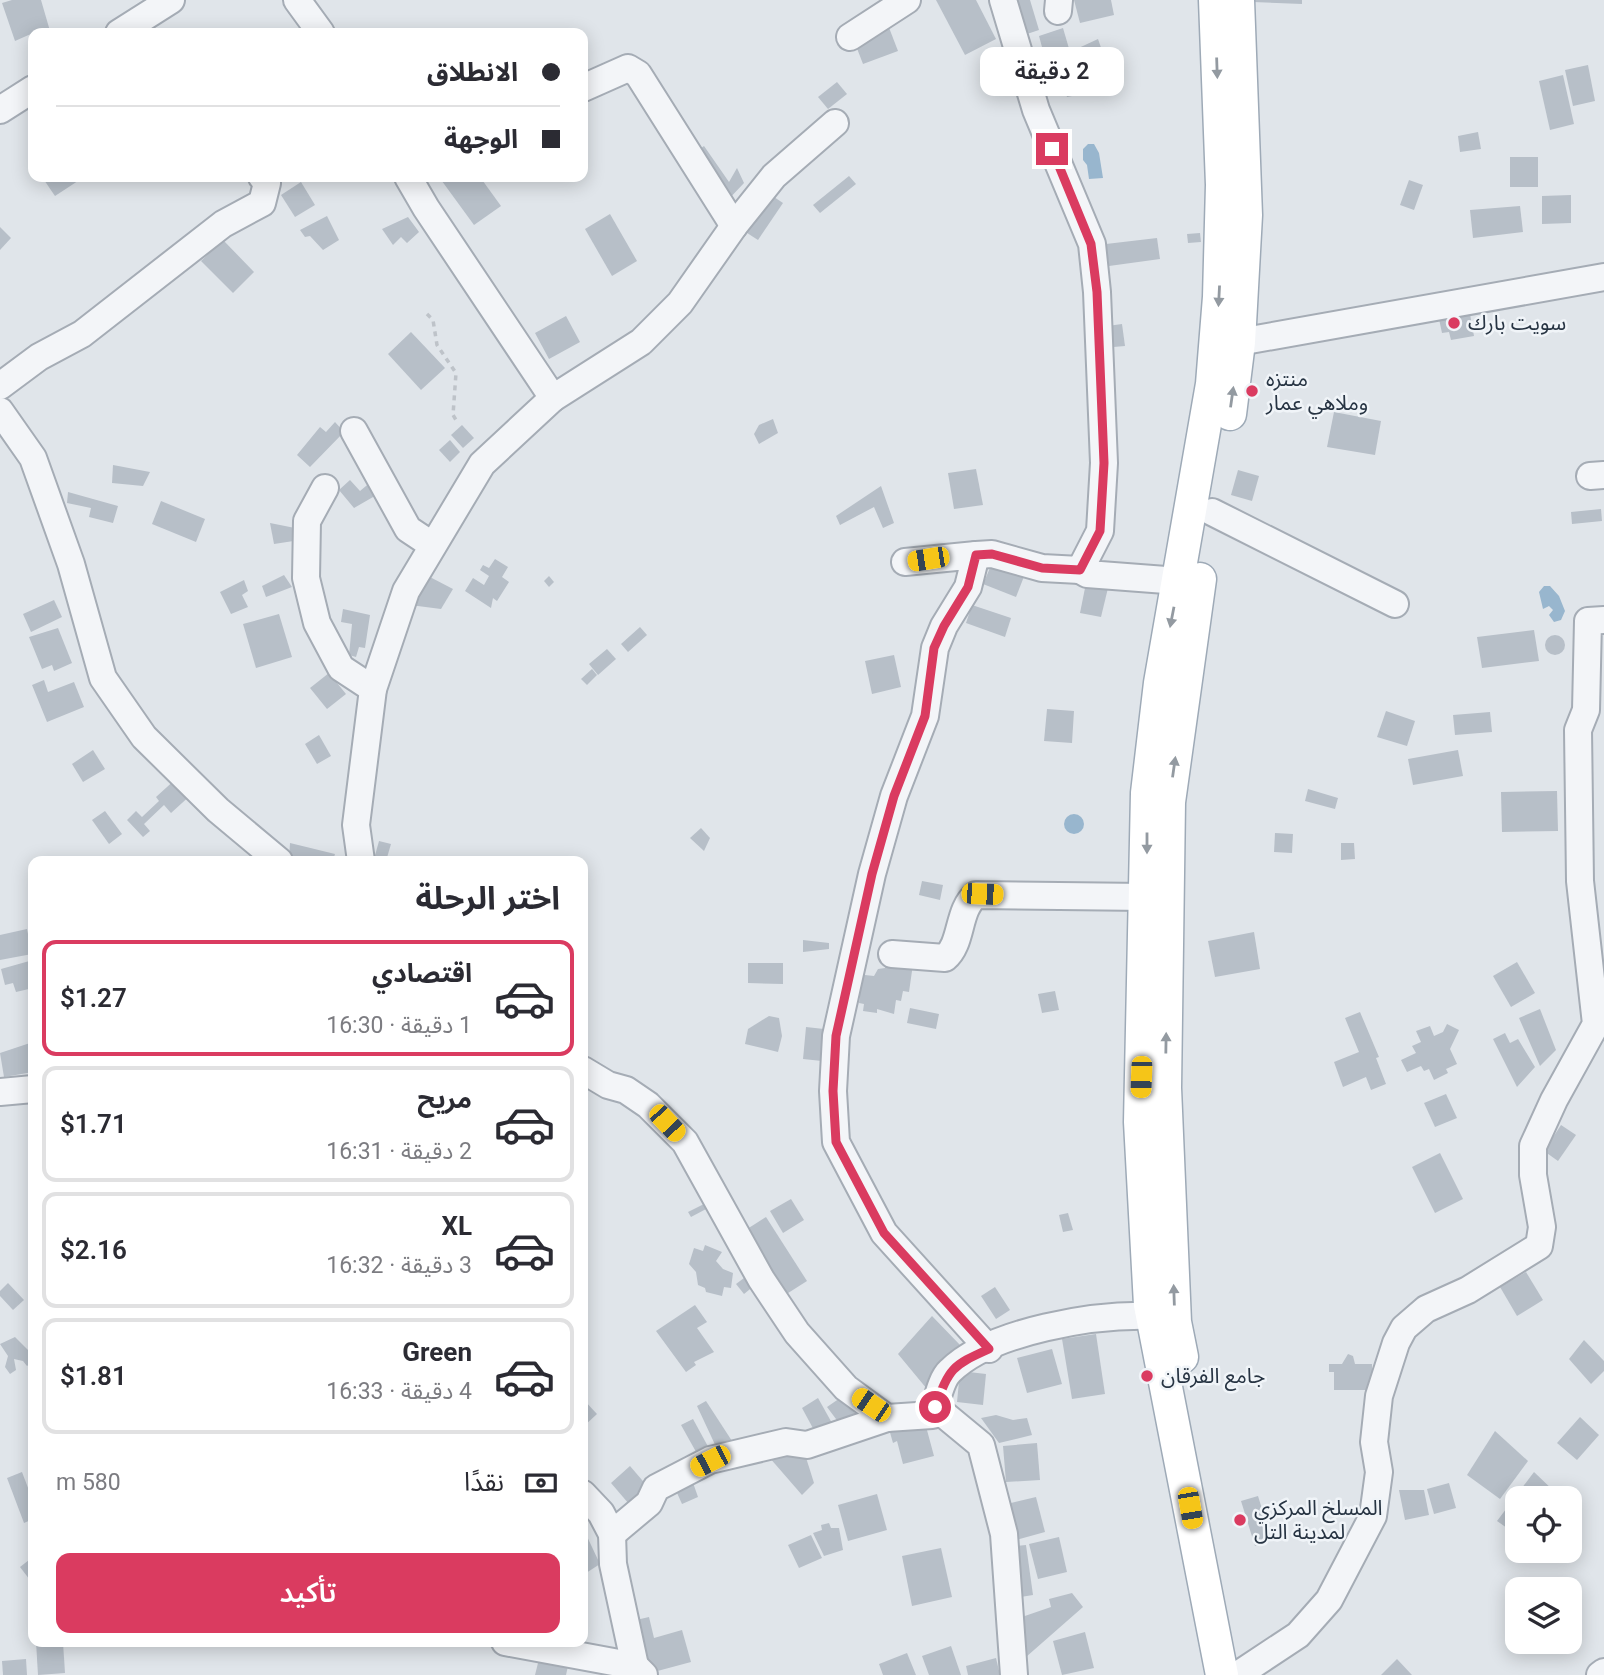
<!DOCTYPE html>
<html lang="ar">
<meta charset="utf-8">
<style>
:root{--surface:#fff;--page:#f2f2f3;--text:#2b2b33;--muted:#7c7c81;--line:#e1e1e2;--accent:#da3b60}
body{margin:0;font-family:Roboto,"Noto Sans Arabic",sans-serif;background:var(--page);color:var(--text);direction:rtl;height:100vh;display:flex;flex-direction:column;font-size:26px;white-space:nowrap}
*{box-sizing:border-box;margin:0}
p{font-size:23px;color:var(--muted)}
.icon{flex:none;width:38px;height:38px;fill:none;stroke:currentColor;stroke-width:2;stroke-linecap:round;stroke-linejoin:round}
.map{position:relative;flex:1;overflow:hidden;direction:ltr}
.sheet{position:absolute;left:28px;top:856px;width:560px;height:791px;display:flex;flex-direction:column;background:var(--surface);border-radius:14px;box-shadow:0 4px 18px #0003;direction:rtl}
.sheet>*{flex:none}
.hud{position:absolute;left:28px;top:28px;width:560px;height:154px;border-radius:14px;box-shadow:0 4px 18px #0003;direction:rtl;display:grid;align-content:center;height:154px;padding:0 28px;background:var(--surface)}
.fabs{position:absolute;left:1505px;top:1486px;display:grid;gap:14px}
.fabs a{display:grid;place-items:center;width:77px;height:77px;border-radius:14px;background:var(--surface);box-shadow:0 4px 18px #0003;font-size:35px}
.end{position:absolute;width:32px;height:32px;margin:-16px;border:9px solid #da3b60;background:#fff;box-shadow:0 0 0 4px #fff}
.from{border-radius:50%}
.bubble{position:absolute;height:49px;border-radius:14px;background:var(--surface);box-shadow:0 4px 18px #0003;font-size:23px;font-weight:600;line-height:49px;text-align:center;direction:rtl}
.car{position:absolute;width:21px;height:42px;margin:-21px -10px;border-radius:9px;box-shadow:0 0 5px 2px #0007;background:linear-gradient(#f5c518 24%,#345 0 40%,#f5c518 0 76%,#345 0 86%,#f5c518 0)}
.hud b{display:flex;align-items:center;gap:24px;height:66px;font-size:26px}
.hud b+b{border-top:2px solid var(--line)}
.hud i{width:18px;height:18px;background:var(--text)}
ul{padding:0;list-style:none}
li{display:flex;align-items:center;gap:21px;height:116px;margin:0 14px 10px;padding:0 14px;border:4px solid var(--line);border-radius:14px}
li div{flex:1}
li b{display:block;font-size:26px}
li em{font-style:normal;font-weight:600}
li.on{border-color:var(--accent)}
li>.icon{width:63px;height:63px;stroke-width:1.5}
h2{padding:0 28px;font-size:32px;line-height:84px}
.pay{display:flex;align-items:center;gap:18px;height:77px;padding:0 28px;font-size:26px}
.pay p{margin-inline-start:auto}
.primary-button{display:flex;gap:14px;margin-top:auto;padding:14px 28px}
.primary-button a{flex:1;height:80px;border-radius:14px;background:var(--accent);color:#fff;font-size:28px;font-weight:600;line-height:80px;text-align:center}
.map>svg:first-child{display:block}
</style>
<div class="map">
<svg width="1604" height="1675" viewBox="0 0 1604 1675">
<rect width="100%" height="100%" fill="#e0e5ea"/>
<g fill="#98b6ce">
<polygon points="1088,144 1094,144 1099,153 1103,178 1089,179 1087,165 1083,160 1083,149"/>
<polygon points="1544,586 1550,586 1559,596 1565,611 1561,620 1554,622 1549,615 1553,610 1549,606 1543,609 1539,592"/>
<circle cx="1074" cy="824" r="10"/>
</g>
<g fill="#b7bfc8">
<polygon points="12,0 41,0 50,31 33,33 15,41 2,3"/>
<polygon points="936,0 976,0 996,39 965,55"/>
<polygon points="1012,0 1030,0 1039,30 1024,35"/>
<polygon points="1074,0 1111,0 1114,15 1080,23"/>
<polygon points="1253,0 1302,0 1302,4 1253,2"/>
<polygon points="888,25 898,51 863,64 853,38"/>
<polygon points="1063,28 1070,52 1098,39 1106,62 1094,72 1092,81 1082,94 1067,97 1062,82 1052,84 1039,36"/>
<polygon points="1588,65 1595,101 1573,106 1565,70"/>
<polygon points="1563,75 1574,124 1550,130 1539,81"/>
<polygon points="837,82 847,94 828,109 818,97"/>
<polygon points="1478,132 1481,149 1460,152 1458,136"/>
<polygon points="704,146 729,182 737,168 744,183 725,203 694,153"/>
<rect x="1510" y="157" width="28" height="30"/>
<polygon points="849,176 856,184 820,213 813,205"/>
<polygon points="42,177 84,177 55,196"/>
<polygon points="439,177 480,177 501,206 474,225"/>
<polygon points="1409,180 1423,185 1414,210 1400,205"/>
<polygon points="301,182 315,205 295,217 281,195"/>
<polygon points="768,193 783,203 758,240 744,231"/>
<polygon points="1571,195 1571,223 1542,224 1542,196"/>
<polygon points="1520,206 1523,232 1473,238 1470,210"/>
<polygon points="610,214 637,261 612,276 585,229"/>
<polygon points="327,216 339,240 323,250 310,236 305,237 300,230"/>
<polygon points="408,217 419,232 407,243 401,237 393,245 382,229"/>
<polygon points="0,227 11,238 0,250"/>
<polygon points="1200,233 1201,242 1188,243 1187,234"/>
<polygon points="1157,238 1160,259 1109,266 1106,244"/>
<polygon points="223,240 254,272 233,293 201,261"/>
<polygon points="1470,314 1474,336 1451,340 1449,332 1442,333 1439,319"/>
<polygon points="566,316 580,342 549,359 535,333"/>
<polygon points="1122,324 1125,346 1102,348 1100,327"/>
<polygon points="411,332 445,368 421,390 388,354"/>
<polygon points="1334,412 1381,421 1375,455 1327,447"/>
<polygon points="773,419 778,433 759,444 754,434 759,425"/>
<polygon points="335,422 344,432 310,467 297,455 320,427 326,432"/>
<polygon points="462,425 474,438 463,448 451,435"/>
<polygon points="450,440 460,452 450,462 439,450"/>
<polygon points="113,465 150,472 143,486 112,483"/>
<polygon points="976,469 983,505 954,509 948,473"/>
<polygon points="1238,470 1259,476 1252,501 1231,495"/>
<polygon points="350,480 360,491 372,481 380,493 354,508 339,490"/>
<polygon points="881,486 894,523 883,528 874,507 840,525 836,516"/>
<polygon points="68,492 118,506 113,523 89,517 91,508 67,503"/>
<polygon points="161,501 205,519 196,542 152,524"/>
<polygon points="1601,509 1602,521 1572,524 1571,512"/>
<polygon points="270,523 300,529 300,540 274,544"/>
<polygon points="495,559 508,567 502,577 509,582 497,601 493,598 491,608 465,591 473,578 484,585 489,576 480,570 483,565 489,568"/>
<polygon points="993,561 1025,574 1016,597 983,584"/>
<polygon points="284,575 292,587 266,597 262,586"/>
<polygon points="428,576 453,589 441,609 410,605"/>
<polygon points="549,576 554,582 549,587 544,581"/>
<polygon points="244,580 248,591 242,595 248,607 231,614 220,592"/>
<polygon points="1086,583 1108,588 1101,617 1080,613"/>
<polygon points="54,600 62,617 31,632 23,614"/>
<polygon points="972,605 1011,618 1005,637 966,623"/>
<polygon points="343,609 370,615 365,648 359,647 356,657 349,655 352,624 341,622"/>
<polygon points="279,614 292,657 256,668 243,624"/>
<polygon points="640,627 647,635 628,652 621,644"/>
<polygon points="58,628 72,663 54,671 52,665 42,669 29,637"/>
<polygon points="1534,630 1539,661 1482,668 1477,637"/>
<circle cx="1555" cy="645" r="10"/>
<polygon points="607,649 616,659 598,675 589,664"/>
<polygon points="894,655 901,687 872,694 865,661"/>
<polygon points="592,669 597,675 587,685 581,679"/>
<polygon points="329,673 346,694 327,709 310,688"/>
<polygon points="44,680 48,692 74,682 84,707 47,722 32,685"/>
<polygon points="1047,709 1074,711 1072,743 1044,741"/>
<polygon points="1386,711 1415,721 1407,746 1377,737"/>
<polygon points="1490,712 1492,732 1455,735 1453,715"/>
<polygon points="319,735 331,756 317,764 305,744"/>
<polygon points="93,750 105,769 83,782 72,764"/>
<polygon points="1458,750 1463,776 1413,785 1408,759"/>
<polygon points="178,777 193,793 171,813 164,805 144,824 150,831 143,837 127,820 136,811 142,817 159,801 156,797"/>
<polygon points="1308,789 1338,798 1335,809 1305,801"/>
<polygon points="1557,791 1558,831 1502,832 1501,792"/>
<polygon points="105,811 122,834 109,844 92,820"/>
<polygon points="701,828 710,838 704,851 690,838"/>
<polygon points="1275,833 1293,834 1292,853 1274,852"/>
<polygon points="379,841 391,844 386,861 374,859"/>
<polygon points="290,843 335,854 333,861 289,860"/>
<polygon points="1341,843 1354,843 1355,859 1341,860"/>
<polygon points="922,881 943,885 940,900 919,895"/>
<polygon points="27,929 32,954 0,960 0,935"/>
<polygon points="1254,932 1260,969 1215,977 1208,941"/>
<polygon points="803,940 829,943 829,949 803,952"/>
<polygon points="887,959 913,964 909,992 903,991 901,1001 896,1000 894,1014 877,1009 877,1013 863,1011 864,1004 859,1003 860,995 853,994 856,974 874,976 878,969 885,968"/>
<polygon points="33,960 33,988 16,992 13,983 5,985 1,969"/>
<polygon points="1517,962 1535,993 1511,1007 1493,976"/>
<polygon points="748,963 783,963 783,984 748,983"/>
<polygon points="1055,991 1059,1010 1042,1013 1038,994"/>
<polygon points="910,1008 939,1014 936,1029 907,1023"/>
<polygon points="1540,1009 1556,1050 1540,1066 1519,1018"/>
<polygon points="1360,1012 1379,1057 1376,1058 1386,1084 1371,1090 1366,1077 1343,1087 1334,1062 1359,1052 1345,1018"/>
<polygon points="769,1016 779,1018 782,1036 778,1052 745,1044 748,1029"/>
<polygon points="1447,1024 1459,1030 1450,1049 1457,1064 1446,1069 1448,1073 1434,1080 1429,1069 1424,1071 1421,1066 1407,1072 1401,1060 1416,1053 1412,1046 1421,1042 1416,1031 1430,1026 1434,1036 1443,1032"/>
<polygon points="806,1027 824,1029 822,1061 803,1059"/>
<polygon points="1505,1033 1510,1043 1518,1039 1535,1067 1517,1087 1493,1039"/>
<polygon points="33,1042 33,1072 4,1077 0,1053"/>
<polygon points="1446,1094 1457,1118 1435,1127 1424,1103"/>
<polygon points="1561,1125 1576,1135 1558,1161 1544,1151"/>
<polygon points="1440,1153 1463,1199 1435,1213 1412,1167"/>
<polygon points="791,1199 804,1220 783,1233 770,1211"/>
<polygon points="706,1203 708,1208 691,1217 688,1212"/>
<polygon points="1068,1213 1073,1230 1063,1232 1059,1215"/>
<polygon points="766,1217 807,1281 785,1295 744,1231"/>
<polygon points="705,1245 722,1252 716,1261 723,1269 733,1273 731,1288 724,1287 722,1296 706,1292 705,1288 698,1285 696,1272 689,1264 694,1248 703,1251"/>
<polygon points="1526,1272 1543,1300 1517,1316 1500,1287"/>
<polygon points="748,1275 755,1285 744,1294 736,1284"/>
<polygon points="8,1283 24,1300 13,1310 0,1296 0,1291"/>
<polygon points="995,1287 1010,1310 996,1319 981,1296"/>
<polygon points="695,1305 707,1322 697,1328 714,1352 694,1362 696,1365 686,1372 656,1331"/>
<polygon points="932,1316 960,1345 930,1376 935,1380 927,1389 898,1354"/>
<polygon points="1096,1334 1105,1394 1072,1399 1062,1339"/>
<polygon points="15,1337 33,1355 33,1361 27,1366 23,1361 14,1359 16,1370 10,1374 5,1367 8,1356 0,1344"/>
<polygon points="1584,1340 1604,1361 1604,1371 1591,1384 1569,1359"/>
<polygon points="1052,1349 1062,1384 1027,1393 1017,1358"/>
<polygon points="1348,1354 1353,1356 1355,1364 1372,1364 1372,1390 1334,1390 1334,1372 1329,1372 1329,1364 1342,1364"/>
<polygon points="960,1371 986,1374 983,1405 957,1402"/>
<polygon points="843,1396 857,1416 848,1422 845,1418 839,1423 827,1407"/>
<polygon points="818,1398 832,1423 815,1432 802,1408"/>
<polygon points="583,1399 597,1414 583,1427"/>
<polygon points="706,1401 732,1441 718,1451 697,1406"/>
<polygon points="996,1415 1013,1420 1027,1418 1032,1435 999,1443 981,1418"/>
<polygon points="1580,1417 1599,1435 1577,1460 1557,1443"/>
<polygon points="693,1419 711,1452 700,1459 681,1425"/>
<polygon points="924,1419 934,1456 903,1464 897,1441 893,1443 889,1429"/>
<polygon points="1495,1431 1528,1461 1500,1499 1467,1475"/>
<polygon points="1037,1443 1040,1480 1006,1482 1003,1446"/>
<polygon points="803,1448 814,1483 802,1495 769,1457"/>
<polygon points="630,1466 648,1487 629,1504 611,1483"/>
<polygon points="22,1472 33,1501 33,1519 24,1523 7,1478"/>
<polygon points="1534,1472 1556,1493 1553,1498 1517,1498 1517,1535 1497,1521"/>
<polygon points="691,1477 698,1497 682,1504 673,1484"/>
<polygon points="1449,1483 1456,1508 1434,1514 1427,1489"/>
<polygon points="1399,1490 1424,1490 1429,1515 1405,1520"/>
<polygon points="877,1494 887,1530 848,1541 838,1505"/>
<polygon points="1258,1496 1272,1541 1255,1546 1241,1501"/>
<polygon points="1036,1497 1045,1532 1012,1541 1003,1505"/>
<polygon points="829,1523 831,1528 839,1528 843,1550 824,1556 813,1533 822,1530 821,1525"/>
<polygon points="583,1528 600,1564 583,1575"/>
<polygon points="811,1535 822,1558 799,1568 788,1545"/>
<polygon points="1059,1537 1067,1572 1038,1579 1029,1544"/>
<polygon points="1026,1545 1033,1595 1015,1598 1008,1547"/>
<polygon points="941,1548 952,1597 912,1606 902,1556"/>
<polygon points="29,1560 33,1565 33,1584 20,1567"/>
<polygon points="1072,1593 1083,1607 1026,1657 1019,1618 1051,1607 1049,1599"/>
<polygon points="649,1617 654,1638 682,1630 691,1662 650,1673 636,1620"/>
<polygon points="1085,1632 1094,1668 1062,1675 1053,1641"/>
<polygon points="36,1642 63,1642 65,1673 38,1675"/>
<polygon points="951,1646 961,1675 929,1675 922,1656"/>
<polygon points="907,1653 916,1675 883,1675 879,1664"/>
<polygon points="996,1658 1000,1675 968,1675 966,1666"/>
<polygon points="26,1659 27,1675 3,1675 2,1661"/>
<polygon points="539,1659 568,1666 566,1675 535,1675"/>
<polygon points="1397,1659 1412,1675 1381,1675"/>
</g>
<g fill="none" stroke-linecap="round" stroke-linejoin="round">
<defs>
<g id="minor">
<polyline points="297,0 321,33"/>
<polyline points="1003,0 1036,110 1092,244 1097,292 1104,463 1100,531 1080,570 1087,574 1179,581"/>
<polyline points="1058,11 1059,0"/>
<polyline points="119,33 171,0"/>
<polyline points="850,37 907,0"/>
<polyline points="583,88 628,68 638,74 734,226"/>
<polyline points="0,110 33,89"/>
<polyline points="1239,342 1604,277"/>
<polyline points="0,386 39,357 82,334 223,224 262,203 267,183 262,177"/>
<polyline points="553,398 641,342 680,303 734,226 774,176 835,123"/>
<polyline points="0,411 33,458 71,564 103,678 144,737 218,810 279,861"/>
<polyline points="354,431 408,529 432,545"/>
<polyline points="1590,476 1604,475"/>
<polyline points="325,488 307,521 306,578 317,623 341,668 373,689"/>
<polyline points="1212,512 1395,604"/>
<polyline points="976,555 992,554 1042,568 1080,570"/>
<polyline points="905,562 976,555 968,587 944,626 935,648 925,716 894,796 872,874 836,1036 833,1091 836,1142 884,1233 989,1349"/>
<polyline points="361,861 356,825 373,689 406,591 482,464 553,398 426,208 408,177"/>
<path d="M 892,954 L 945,958 C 963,943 957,910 976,895 L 1146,897"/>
<path d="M 583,1070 L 608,1085 L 626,1090 L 648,1105 L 685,1142 L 761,1279 L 797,1333 L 846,1388 L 887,1418 L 932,1415 C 937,1403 940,1380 950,1371 C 992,1330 1096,1314 1153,1316"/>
<polyline points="0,1092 33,1089"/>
<polyline points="935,1407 981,1445 1004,1534 1014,1675"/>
<polyline points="583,1494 601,1513 612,1534 613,1564 635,1666"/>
<polyline points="612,1534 649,1503 656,1488 710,1460 786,1442 807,1445 887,1418"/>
<polyline points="505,1642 635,1666 644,1675"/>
<polyline points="1242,1672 1298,1635 1329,1600 1373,1516 1379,1472 1374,1442 1379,1396 1396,1343 1404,1328 1426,1309 1468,1290 1539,1246 1542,1227 1533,1175 1533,1146 1554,1100 1596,1024 1580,881 1578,730 1586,710 1588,621 1604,620"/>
<polyline points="1600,1675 1604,1672"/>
</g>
<g id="major">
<polyline points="1215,0 1222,185 1219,297 1212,384 1160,683 1147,793 1140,1122 1150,1305 1222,1675"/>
<polyline points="1230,414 1239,342 1246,215 1238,0"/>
<polyline points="1182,1357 1175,1322 1165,1088 1169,802 1200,579"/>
</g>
</defs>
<use href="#minor" stroke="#a5acb5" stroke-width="30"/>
<use href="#major" stroke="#9eaab7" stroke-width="35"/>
<polyline stroke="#bec3c9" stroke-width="3.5" stroke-dasharray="5 5" stroke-linecap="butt" points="427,314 433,320 437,345 456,373 453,415 456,420"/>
<use href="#minor" stroke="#f3f5f8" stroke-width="26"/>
<use href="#major" stroke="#fff" stroke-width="32"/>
</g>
<defs><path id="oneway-solid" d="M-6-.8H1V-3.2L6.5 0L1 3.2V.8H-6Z" transform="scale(1.75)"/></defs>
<g fill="#939aa1">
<use href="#oneway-solid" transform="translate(1217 68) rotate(88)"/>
<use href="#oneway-solid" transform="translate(1219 296) rotate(93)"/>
<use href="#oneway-solid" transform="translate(1232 397) rotate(-82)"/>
<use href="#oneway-solid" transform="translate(1172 617) rotate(101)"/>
<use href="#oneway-solid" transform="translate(1174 767) rotate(-82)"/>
<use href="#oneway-solid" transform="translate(1147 843) rotate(90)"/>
<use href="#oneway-solid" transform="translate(1166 1043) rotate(-89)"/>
<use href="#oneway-solid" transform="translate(1174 1295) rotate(-92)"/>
</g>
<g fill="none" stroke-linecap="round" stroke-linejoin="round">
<path stroke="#da3b60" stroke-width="9" d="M 935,1407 C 950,1368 951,1366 989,1349 L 884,1233 L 836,1142 L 833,1091 L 836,1036 L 872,874 L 894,796 L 925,716 L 934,648 L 944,626 L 968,587 L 976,555 L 992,554 L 1042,568 L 1080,570 L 1100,531 L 1104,463 L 1097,292 L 1091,244 L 1052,149"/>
</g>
<g fill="#da3b60" stroke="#f0f4f8" stroke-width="2.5">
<circle cx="1454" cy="323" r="7"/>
<circle cx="1252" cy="391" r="7"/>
<circle cx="1147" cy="1376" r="7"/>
<circle cx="1240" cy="1520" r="7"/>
</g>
<g text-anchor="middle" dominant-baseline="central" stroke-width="5" stroke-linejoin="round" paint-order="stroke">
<g font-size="21" fill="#273443" stroke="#f0f4f8" text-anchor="start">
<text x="1468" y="323">سويت بارك</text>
<text x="1266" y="379">منتزه<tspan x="1266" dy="24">وملاهي عمار</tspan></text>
<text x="1161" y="1376">جامع الفرقان</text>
<text x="1254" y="1508">المسلخ المركزي<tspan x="1254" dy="24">لمدينة التل</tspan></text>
</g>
</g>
</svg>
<div class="fabs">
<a><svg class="icon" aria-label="locate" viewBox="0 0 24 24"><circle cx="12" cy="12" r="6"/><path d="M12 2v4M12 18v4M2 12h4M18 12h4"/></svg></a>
<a><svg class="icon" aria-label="layers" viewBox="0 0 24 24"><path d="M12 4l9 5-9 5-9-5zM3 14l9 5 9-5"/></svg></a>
</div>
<i class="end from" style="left:935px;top:1407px"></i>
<i class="end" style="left:1052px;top:149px"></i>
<div class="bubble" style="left:980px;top:47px;width:144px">2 دقيقة</div>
<i class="car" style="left:928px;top:559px;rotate:261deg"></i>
<i class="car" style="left:982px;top:894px;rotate:92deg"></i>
<i class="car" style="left:1141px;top:1077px;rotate:182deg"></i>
<i class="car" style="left:667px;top:1123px;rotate:137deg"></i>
<i class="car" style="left:871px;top:1405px;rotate:304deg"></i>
<i class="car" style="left:710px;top:1461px;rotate:243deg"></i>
<i class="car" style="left:1190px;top:1508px;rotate:170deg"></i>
<div class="hud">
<b><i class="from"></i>الانطلاق</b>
<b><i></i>الوجهة</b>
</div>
<section class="sheet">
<h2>اختر الرحلة</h2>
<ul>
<li class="on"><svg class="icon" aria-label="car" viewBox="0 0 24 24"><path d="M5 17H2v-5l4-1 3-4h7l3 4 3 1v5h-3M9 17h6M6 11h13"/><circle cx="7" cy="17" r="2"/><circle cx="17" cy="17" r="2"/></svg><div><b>اقتصادي</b><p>1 دقيقة · 16:30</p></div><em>$1.27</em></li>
<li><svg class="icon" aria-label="car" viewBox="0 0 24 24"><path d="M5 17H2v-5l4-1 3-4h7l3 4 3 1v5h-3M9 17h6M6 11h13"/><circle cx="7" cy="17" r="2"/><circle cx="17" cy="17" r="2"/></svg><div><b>مريح</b><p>2 دقيقة · 16:31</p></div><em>$1.71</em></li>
<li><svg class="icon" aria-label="car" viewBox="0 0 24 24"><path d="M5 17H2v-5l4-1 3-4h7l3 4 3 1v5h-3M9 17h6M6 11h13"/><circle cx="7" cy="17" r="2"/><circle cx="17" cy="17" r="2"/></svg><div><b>XL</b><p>3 دقيقة · 16:32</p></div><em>$2.16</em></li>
<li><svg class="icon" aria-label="car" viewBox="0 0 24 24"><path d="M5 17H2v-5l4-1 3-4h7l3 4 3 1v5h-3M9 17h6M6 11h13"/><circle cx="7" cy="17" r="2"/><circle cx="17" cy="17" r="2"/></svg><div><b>Green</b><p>4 دقيقة · 16:33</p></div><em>$1.81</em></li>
</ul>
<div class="pay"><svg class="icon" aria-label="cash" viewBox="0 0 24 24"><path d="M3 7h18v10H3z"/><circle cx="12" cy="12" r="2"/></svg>نقدًا<p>580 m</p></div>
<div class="primary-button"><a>تأكيد</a></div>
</section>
</div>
